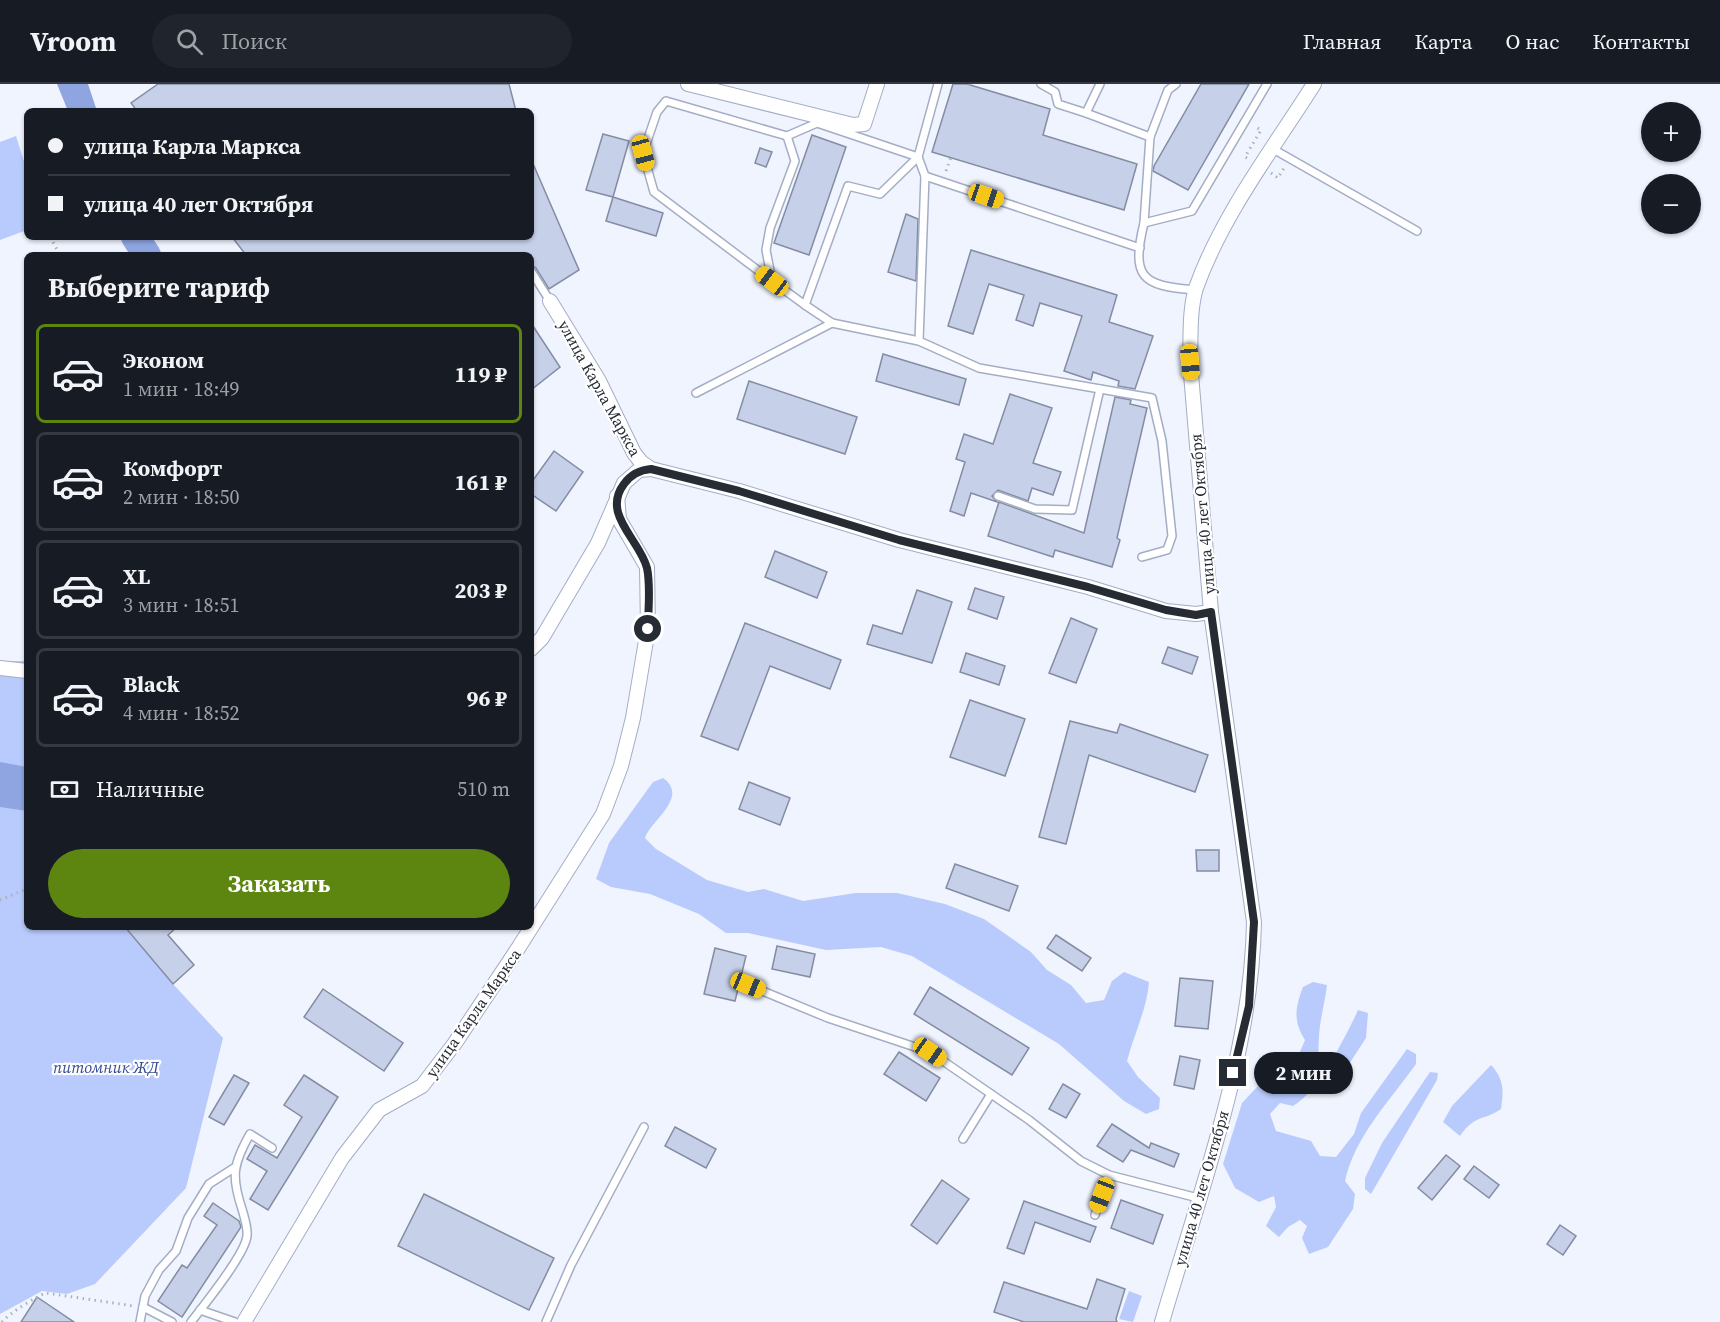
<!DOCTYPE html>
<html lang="ru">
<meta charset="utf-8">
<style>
:root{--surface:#171b24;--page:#20242c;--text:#f1f3f6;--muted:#9ea1a6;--line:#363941;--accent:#5d8610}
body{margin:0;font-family:"Source Serif 4",serif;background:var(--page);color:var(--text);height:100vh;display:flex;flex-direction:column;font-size:22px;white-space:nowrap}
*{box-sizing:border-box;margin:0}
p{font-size:20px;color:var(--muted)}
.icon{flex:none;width:33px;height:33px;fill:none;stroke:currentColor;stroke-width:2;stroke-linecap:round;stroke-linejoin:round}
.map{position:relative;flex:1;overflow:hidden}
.side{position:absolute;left:24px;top:168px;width:510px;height:678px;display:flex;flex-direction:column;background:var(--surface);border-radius:9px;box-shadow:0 2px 4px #0004}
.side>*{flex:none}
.top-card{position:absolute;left:24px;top:24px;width:510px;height:132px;border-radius:9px;box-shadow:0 2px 4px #0004;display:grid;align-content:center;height:132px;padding:0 24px;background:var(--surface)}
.controls{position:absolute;left:1641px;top:18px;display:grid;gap:12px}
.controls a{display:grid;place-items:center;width:60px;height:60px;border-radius:50%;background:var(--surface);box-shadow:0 2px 4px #0004;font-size:30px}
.end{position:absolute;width:27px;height:27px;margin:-14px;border:8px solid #272b34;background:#fff;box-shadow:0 0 0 3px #fff}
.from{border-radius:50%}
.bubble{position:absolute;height:42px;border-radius:21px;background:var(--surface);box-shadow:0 2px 4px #0004;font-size:20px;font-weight:700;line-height:42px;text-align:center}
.car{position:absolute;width:18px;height:36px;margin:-18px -9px;border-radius:8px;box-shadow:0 0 4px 2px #0007;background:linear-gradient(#f5c518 24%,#345 0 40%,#f5c518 0 76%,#345 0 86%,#f5c518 0)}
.top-card b{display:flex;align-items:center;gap:21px;height:57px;font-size:22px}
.top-card b+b{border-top:2px solid var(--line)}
.top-card i{width:15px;height:15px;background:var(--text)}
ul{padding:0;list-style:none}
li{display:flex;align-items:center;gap:18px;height:99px;margin:0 12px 9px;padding:0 12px;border:3px solid var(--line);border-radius:9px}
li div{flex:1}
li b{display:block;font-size:22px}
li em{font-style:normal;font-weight:700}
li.active{border-color:var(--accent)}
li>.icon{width:54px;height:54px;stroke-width:1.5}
h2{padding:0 24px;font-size:27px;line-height:72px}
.pay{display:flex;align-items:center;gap:15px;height:66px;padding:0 24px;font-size:22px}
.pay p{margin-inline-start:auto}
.cta{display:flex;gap:12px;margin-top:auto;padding:12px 24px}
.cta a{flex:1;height:69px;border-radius:36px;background:var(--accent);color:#fff;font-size:24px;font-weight:700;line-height:69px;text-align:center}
header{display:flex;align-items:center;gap:36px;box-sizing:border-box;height:84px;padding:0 30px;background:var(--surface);border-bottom:2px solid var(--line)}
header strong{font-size:28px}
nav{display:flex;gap:33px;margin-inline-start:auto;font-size:21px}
.search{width:420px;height:54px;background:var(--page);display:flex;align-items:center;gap:15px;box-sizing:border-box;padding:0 21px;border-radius:33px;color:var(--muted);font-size:22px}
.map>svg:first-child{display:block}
</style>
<header>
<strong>Vroom</strong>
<div class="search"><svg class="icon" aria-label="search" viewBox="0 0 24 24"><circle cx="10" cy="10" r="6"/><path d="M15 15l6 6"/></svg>Поиск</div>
<nav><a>Главная</a><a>Карта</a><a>О нас</a><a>Контакты</a></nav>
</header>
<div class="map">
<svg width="1720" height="1238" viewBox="0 0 1720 1238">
<rect width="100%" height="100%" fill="#f0f4fe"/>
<g fill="#b8cbfc">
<polygon points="16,52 27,87 27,146 0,156 0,58"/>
<polygon points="0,577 27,577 27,843 132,843 173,900 223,954 186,1104 95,1200 67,1210 42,1207 0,1230"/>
<path d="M 663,694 C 690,713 650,737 645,754 L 656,765 L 707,796 L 748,808 L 764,805 L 803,817 L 856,809 L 897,809 L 945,820 L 984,835 L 1031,868 L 1047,886 L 1071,901 L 1086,919 L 1104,916 L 1112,897 L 1124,888 L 1149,898 C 1147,925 1134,950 1127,977 L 1138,993 L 1160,1014 L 1159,1025 L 1146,1030 L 1124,1017 L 1059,960 L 912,872 L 881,863 L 826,866 L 748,849 L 726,849 L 699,830 L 650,810 L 611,803 L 596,795 L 609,759 L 653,698 Z"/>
<path d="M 1313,898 L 1327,901 C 1325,918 1320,935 1319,952 C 1317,983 1323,1003 1293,1022 L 1280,1019 L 1270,1030 L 1276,1047 L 1311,1057 L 1320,1072 L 1336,1073 L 1354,1050 L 1361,1029 L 1407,965 L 1416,970 L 1416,980 C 1389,1018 1355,1052 1345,1097 L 1355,1110 L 1353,1125 L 1328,1163 L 1309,1170 L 1302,1154 L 1307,1142 L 1300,1136 L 1288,1143 L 1279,1153 L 1266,1142 L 1276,1123 L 1274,1112 L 1259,1118 L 1235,1104 L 1223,1080 L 1242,1019 L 1258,1002 L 1286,992 L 1296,977 L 1305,956 C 1293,937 1295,924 1303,903 Z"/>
<path d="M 1358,926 L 1368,929 L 1366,954 L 1330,1009 L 1323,1004 C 1329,976 1347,952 1358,926 Z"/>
<path d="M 1491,981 C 1504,995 1504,1007 1501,1025 C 1484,1037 1475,1030 1460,1052 L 1443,1038 L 1452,1022 Z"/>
<polygon points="1430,988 1438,989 1437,996 1371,1110 1365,1105 1365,1094 1382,1059"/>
<polygon points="1129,1207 1142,1212 1133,1238 1119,1235"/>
</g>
<g fill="#8ea5e1">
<polygon points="57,0 88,0 97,27 68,27"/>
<polygon points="0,678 27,683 27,727 0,723"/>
</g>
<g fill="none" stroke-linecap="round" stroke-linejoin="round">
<polyline stroke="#8ea5e1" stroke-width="28" points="135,153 147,171"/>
</g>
<g fill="#c6d0e8" stroke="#838ca3" stroke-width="1.5">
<polygon points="158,0 509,0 516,27 137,27 131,19"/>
<polygon points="953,0 967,0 1050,25 1043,51 1137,80 1124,126 932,68"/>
<polygon points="1201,0 1249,0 1188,106 1153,87 1154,82"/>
<polygon points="603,50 629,57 613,113 586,106"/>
<polygon points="812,51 846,63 809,171 774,159"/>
<polygon points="760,64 772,68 766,83 755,79"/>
<polygon points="531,75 579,186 549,205 536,184 531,181 531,171 246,171 232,153 531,153"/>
<polygon points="613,113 663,129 656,152 606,137"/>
<polygon points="906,130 918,135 916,197 888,188"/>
<polygon points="971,166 1117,211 1109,238 1153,252 1135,305 1118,302 1119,297 1093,288 1091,296 1064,287 1082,232 1040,219 1033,242 1016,236 1024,211 989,200 973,250 948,242"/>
<polygon points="531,239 560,283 531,306"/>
<polygon points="883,270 966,295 959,321 876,297"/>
<polygon points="749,297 857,333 845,370 737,335"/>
<polygon points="1010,310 1052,324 1033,379 1061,388 1053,411 1032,404 1028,417 998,406 992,412 997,418 971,409 964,432 950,427 965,378 956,375 964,350 993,360"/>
<polygon points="1115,313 1131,316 1130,320 1147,324 1117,454 1120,456 1112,483 1055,466 1053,473 988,452 999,418 1084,449"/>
<polygon points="554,367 583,388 556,427 531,410 531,399"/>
<polygon points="775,467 827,488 817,514 765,493"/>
<polygon points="975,504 1004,513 997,535 968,525"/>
<polygon points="917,506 952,518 932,579 867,560 873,541 902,550"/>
<polygon points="1071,534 1097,545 1076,599 1049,589"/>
<polygon points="745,539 841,576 830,605 770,582 738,666 701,652"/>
<polygon points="1168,563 1198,573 1192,590 1162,579"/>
<polygon points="966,569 1005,582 999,601 960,588"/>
<polygon points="970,616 1025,635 1005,692 950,673"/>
<polygon points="1070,637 1117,649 1120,640 1208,671 1195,708 1089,671 1066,760 1039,753"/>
<polygon points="749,698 790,714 780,741 739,725"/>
<polygon points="1196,766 1219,766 1219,787 1197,787"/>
<polygon points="955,780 1018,802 1009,827 946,804"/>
<polygon points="125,843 177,843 168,851 194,881 173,900"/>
<polygon points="1056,851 1091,874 1082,887 1047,864"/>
<polygon points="777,862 815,870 810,893 772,885"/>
<polygon points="715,864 746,872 735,917 704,910"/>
<polygon points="1180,894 1213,897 1208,945 1175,942"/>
<polygon points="930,903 1029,964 1012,991 914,930"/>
<polygon points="323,905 403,959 384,987 304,933"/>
<polygon points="899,968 940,994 926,1017 884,990"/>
<polygon points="1180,972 1200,976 1194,1005 1174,1001"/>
<polygon points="234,991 249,999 224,1041 209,1033"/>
<polygon points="304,991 338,1013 268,1126 250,1115 267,1087 247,1075 255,1061 277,1074 302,1033 284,1021"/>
<polygon points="1063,1000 1080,1010 1066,1034 1049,1025"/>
<polygon points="1112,1040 1149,1064 1151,1059 1179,1070 1174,1083 1131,1066 1123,1078 1097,1062"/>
<polygon points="675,1043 716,1065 706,1084 665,1062"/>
<polygon points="1446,1071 1460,1082 1432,1116 1418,1104"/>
<polygon points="1474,1082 1499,1101 1489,1114 1464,1095"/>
<polygon points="942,1096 969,1115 937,1160 911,1141"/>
<polygon points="424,1110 554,1174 529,1226 398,1162"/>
<polygon points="1121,1116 1163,1131 1153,1160 1111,1144"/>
<polygon points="1024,1117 1096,1143 1090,1158 1035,1138 1024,1170 1007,1164"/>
<polygon points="213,1119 239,1137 241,1143 182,1233 158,1217 182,1181 187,1184 217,1141 204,1132"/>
<polygon points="1560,1141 1576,1152 1563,1171 1547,1160"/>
<polygon points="1097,1195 1125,1205 1116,1235 1117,1238 1024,1238 994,1228 1004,1198 1087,1225"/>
<polygon points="37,1213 74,1238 21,1238"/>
</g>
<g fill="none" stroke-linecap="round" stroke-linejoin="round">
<defs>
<g id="service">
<polyline points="1041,0 1055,8 1058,20 1086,29 1100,0"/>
<polyline points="1086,29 1150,53 1144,139"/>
<polyline points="787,52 795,77 770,144 766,166 772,197 805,221"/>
<polyline points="1150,53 1168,6 1176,0"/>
<polyline points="1273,65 1417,147"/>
<polyline points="925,92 1140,164"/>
<polyline points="531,187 550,217"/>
<polyline points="772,197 654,108 643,69 657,28 666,17 787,52 817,39 918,73 925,92 919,257 979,284 1152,314 1162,357 1172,452 1167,466 1142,473"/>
<path d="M 1195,206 C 1141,202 1131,193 1144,139 L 1192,127 L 1267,0"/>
<polyline points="832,239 919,257"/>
<polyline points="696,309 832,239 805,221 848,102 880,110 918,73 938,0"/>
<polyline points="998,412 1035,425 1072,426 1100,305"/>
<polyline points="748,901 828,934 930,968 1029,1036 1081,1077 1109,1091 1198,1114"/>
<polyline points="963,1055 991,1010"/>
<polyline points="1095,1131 1109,1091"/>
<polyline points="143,1223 172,1238"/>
<polyline points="200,1226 235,1238"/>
<polyline points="140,1238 145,1212 159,1186 176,1167 188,1134 209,1100 234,1084"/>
<path d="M 191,1238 C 204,1221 245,1171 247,1152 C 248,1144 244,1132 242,1125 C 231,1092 233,1080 250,1050 L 272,1064"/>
<polyline points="546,1238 571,1181 644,1043"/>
</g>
<g id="minor">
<polyline points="688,0 853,41 864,40 877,0"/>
<polyline points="550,217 599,297 634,369 641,378 651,385 739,407 899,456 1088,503 1166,527 1196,530 1211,528"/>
<polyline points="531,565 542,554 598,459 624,399 639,386 651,385"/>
<polyline points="0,584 27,587"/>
<polyline points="244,1238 342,1074 379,1026 422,1002 455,959 517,866 603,730 621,682 633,634 648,545 647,483 619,435 617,412"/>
<path d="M 1162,1238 C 1199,1111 1252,970 1254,838 L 1211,528 L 1190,278 C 1191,255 1189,227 1196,204 C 1222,131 1273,65 1314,0"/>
</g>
</defs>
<use href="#service" stroke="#a3adc5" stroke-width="10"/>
<use href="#minor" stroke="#a3adc5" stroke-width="16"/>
<g stroke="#acb0b9" stroke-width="3" stroke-dasharray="1.5 4.5" stroke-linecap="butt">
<polyline points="970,1 970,0"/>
<polyline points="1247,74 1245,73 1261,46 1254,42"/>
<polyline points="946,87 951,73"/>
<polyline points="1271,89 1278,94 1284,84"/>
<polyline points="50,153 60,171"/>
<polyline points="0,816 27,805"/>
<path d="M 2,1238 C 8,1230 37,1212 46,1209 L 134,1222"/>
</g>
<use href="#service" stroke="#fff" stroke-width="7"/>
<use href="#minor" stroke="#fff" stroke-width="14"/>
</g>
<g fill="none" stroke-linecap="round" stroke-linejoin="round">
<path stroke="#272b34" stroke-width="8" d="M 648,545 C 648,525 651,503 647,484 C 640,456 601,430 624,400 C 631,390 640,386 651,385 L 739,407 L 899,456 L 1088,503 L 1166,526 L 1196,531 L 1211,528 L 1254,838 L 1249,922 L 1233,989"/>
</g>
<g text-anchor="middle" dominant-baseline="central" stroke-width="4.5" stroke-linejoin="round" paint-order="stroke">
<g font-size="16" fill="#272b34" stroke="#fff">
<text transform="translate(600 304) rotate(61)">улица Карла Маркса</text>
<text transform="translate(1202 430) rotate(-95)">улица 40 лет Октября</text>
<text transform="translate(473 929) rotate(-55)">улица Карла Маркса</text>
<text transform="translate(1201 1104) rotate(-74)">улица 40 лет Октября</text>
</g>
<g font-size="16" font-style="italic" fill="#334992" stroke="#fff">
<text x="106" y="983">питомник ЖД</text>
</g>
</g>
</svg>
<div class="controls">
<a>+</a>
<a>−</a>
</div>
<i class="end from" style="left:648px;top:545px"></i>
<i class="end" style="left:1233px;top:989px"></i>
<div class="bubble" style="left:1254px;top:968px;width:99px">2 мин</div>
<i class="car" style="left:643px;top:69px;rotate:165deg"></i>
<i class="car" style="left:986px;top:112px;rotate:109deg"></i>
<i class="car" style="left:772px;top:197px;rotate:307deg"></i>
<i class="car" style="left:1190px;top:278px;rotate:175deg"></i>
<i class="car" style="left:748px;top:901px;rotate:112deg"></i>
<i class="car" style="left:930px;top:968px;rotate:125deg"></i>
<i class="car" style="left:1102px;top:1111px;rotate:201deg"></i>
<div class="top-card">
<b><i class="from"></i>улица Карла Маркса</b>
<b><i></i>улица 40 лет Октября</b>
</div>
<section class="side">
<h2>Выберите тариф</h2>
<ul>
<li class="active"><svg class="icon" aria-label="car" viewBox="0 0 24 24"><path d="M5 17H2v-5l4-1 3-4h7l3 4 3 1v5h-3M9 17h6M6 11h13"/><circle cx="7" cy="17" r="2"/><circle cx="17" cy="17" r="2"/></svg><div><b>Эконом</b><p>1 мин · 18:49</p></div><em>119 ₽</em></li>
<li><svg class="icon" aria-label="car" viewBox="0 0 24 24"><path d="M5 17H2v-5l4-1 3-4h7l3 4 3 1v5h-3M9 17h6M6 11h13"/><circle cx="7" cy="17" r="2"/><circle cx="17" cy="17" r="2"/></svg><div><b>Комфорт</b><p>2 мин · 18:50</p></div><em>161 ₽</em></li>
<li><svg class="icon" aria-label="car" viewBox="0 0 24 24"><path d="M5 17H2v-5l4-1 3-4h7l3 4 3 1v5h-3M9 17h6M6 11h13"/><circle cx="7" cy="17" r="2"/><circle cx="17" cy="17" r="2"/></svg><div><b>XL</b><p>3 мин · 18:51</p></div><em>203 ₽</em></li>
<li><svg class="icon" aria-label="car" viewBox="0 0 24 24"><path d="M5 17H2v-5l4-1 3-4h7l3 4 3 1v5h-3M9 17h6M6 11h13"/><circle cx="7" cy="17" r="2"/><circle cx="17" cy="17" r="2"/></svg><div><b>Black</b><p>4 мин · 18:52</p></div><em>96 ₽</em></li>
</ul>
<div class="pay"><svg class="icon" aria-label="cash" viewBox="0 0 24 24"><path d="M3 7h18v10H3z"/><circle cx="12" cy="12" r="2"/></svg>Наличные<p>510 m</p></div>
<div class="cta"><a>Заказать</a></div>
</section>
</div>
